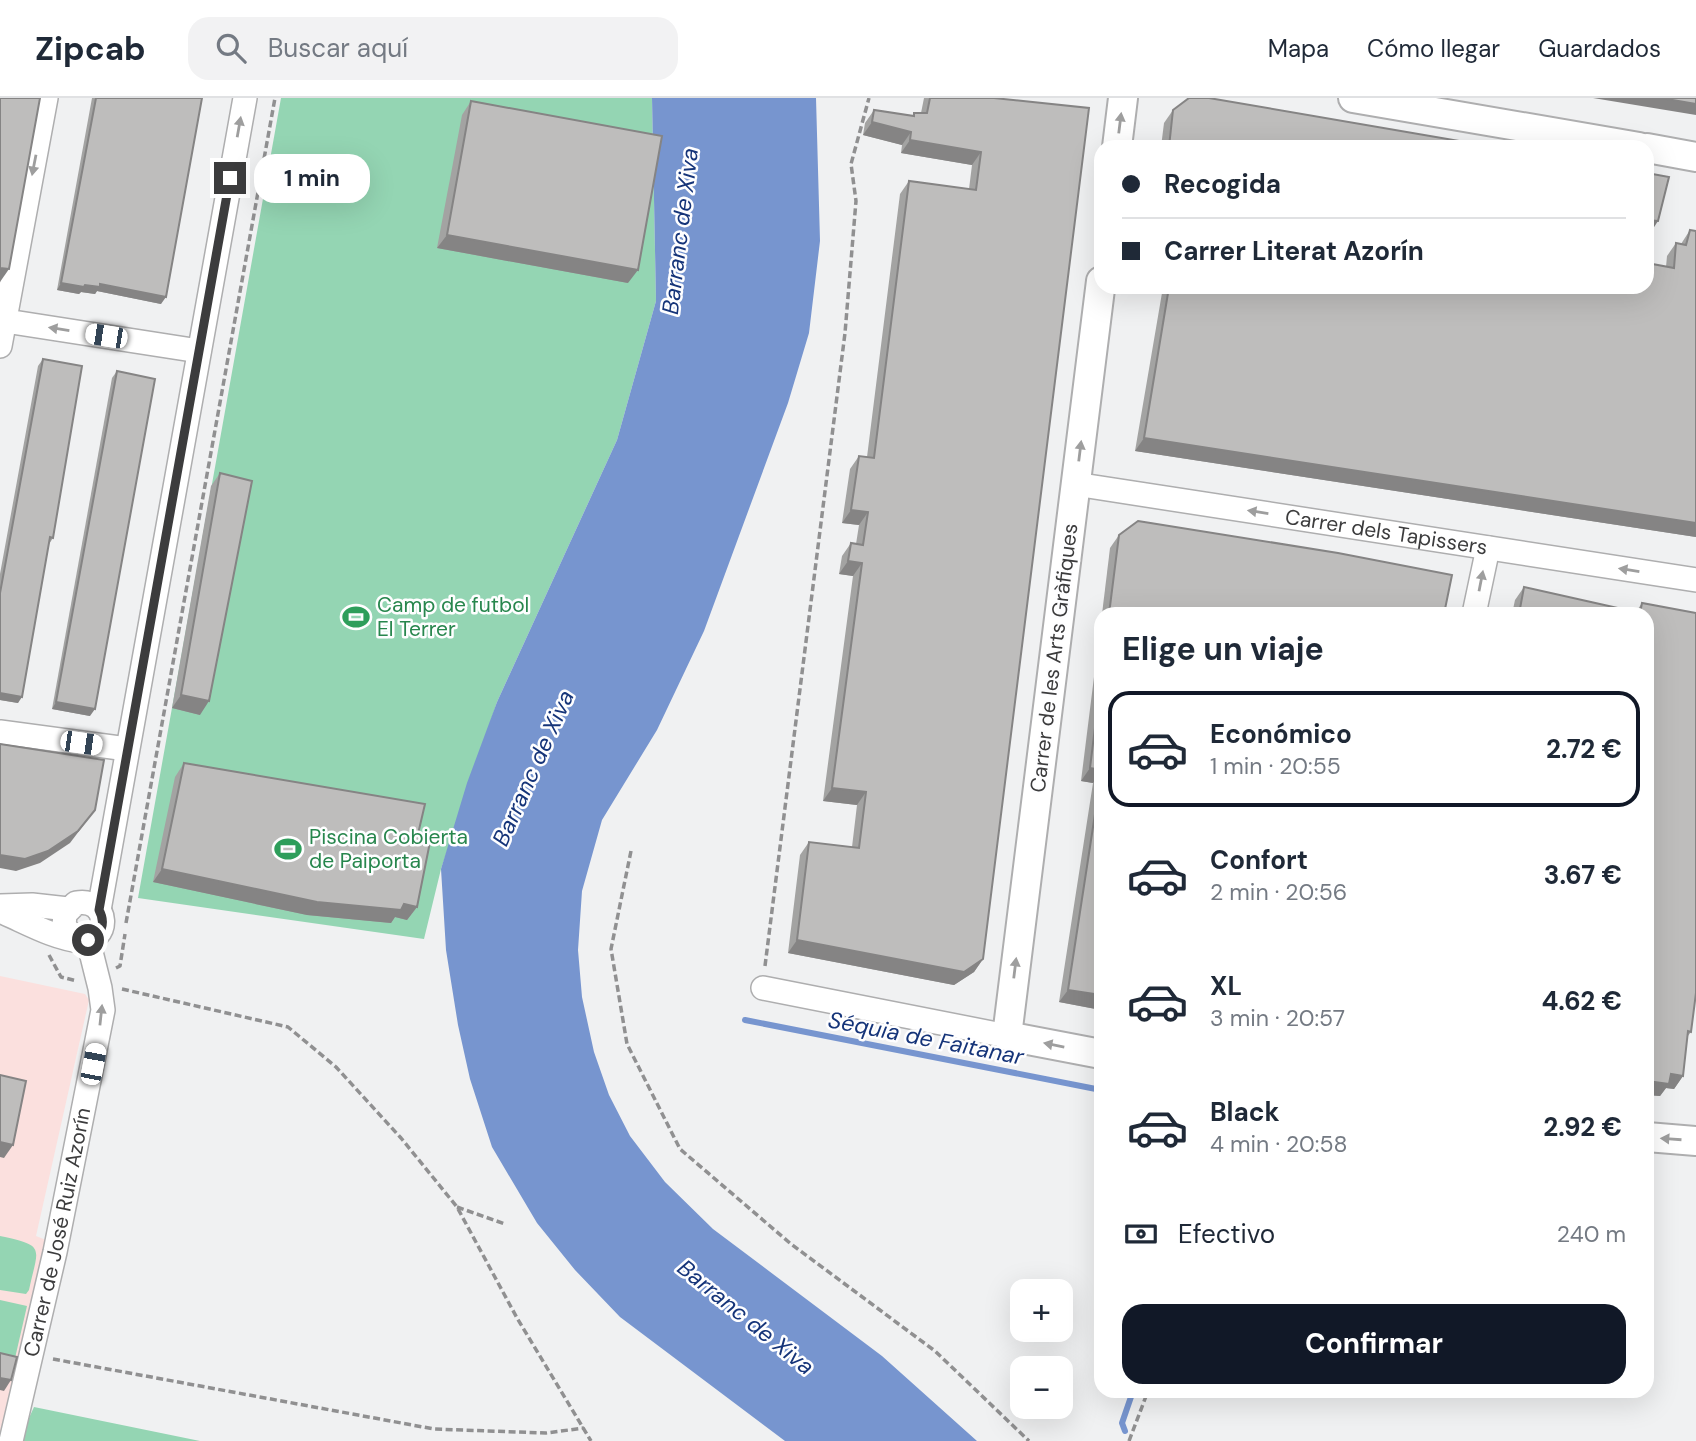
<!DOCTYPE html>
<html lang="es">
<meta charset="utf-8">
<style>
:root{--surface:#fff;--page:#f2f2f3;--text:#1f2937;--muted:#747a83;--line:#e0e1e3;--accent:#111827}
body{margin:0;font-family:"DM Sans",sans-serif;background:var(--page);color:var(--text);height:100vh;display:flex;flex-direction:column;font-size:26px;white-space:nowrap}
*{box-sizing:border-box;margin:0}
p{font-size:23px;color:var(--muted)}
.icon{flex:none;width:38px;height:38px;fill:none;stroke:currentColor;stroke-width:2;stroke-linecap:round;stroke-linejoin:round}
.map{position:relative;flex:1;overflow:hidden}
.sheet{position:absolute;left:1094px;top:509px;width:560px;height:791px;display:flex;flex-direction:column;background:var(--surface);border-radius:21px;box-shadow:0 7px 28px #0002}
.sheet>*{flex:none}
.top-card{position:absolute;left:1094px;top:42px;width:560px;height:154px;border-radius:21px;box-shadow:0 7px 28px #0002;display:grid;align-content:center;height:154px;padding:0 28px;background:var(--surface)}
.fabs{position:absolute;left:1010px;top:1181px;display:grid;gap:14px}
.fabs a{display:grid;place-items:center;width:63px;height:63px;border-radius:14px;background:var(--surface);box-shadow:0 7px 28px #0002;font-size:35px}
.end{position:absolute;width:32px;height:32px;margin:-16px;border:9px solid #3c3c3d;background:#fff;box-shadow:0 0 0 4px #fff}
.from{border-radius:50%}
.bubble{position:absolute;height:49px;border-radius:21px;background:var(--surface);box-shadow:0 7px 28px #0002;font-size:23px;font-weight:700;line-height:49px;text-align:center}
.car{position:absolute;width:21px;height:42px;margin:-21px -10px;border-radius:9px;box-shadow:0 0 5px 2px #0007;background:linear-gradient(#fff 24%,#345 0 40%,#fff 0 76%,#345 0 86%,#fff 0)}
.top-card b{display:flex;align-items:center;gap:24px;height:66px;font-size:26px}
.top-card b+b{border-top:2px solid var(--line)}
.top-card i{width:18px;height:18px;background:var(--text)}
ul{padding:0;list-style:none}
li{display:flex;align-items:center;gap:21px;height:116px;margin:0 14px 10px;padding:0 14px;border:4px solid transparent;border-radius:21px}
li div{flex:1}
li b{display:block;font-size:26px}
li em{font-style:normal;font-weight:700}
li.active{border-color:var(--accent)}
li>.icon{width:63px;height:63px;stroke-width:1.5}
h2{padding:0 28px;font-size:32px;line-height:84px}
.pay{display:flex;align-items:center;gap:18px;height:77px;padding:0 28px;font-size:26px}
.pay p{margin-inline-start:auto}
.cta{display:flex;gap:14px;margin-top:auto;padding:14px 28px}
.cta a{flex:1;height:80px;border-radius:21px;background:var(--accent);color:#fff;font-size:28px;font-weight:700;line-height:80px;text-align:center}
header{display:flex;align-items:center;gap:42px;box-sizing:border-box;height:98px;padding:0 35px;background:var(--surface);border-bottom:2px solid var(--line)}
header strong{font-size:33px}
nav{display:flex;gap:38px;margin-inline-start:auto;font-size:24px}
.search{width:490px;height:63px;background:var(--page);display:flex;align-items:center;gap:18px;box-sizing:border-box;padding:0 24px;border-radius:21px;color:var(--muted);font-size:26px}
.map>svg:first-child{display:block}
</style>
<header>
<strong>Zipcab</strong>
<div class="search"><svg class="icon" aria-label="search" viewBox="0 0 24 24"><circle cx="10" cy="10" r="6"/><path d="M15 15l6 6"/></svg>Buscar aquí</div>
<nav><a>Mapa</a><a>Cómo llegar</a><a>Guardados</a></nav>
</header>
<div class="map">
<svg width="1696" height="1343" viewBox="0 0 1696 1343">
<rect width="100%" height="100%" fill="#f0f1f2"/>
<polygon fill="#fbe0de" points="0,878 85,896 89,902 36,1138 46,1142 0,1343"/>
<g fill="#94d5b3">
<polygon points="281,0 652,0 656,203 617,342 497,604 441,771 424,841 138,800"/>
<path d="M 0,1138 C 47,1148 38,1149 29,1192 L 26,1196 L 0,1192 Z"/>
<polygon points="0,1202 27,1208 13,1269 0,1266"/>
<polygon points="34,1309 200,1343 18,1343 22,1324 29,1320"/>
</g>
<polygon fill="#7795cf" points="652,0 816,0 820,143 809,235 788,305 704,533 657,632 602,722 582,793 578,852 582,899 594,954 609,997 630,1038 665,1084 713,1131 882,1258 977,1343 785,1343 620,1219 575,1172 537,1125 492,1049 470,981 458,927 446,852 441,771 467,685 497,604 617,342 656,203"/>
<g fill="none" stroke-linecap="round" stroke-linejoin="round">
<g stroke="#7795cf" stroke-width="6">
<polyline points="745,922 1101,992"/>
<polyline points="1125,1333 1122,1325 1133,1293"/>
</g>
<defs>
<g id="minor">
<polyline points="0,222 199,253"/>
<polyline points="0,248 46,0"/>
<path id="s1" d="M 1075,386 L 1696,482"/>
<polyline points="1474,516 1488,450"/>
<polyline points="0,634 127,651"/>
<polyline points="0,808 32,807 68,811"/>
<polyline points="99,812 245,0"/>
<path d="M 0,813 C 26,824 53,840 81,843 C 110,845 111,799 76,805 L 65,816 L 64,828 L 75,841"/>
<polyline points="763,890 1007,938"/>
<path id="s2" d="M 11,1343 L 55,1154 L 103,912 L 100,890 L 88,842"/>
</g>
<g id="tertiary">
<polyline points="1353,0 1639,49"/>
<polyline points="1117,49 1123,0"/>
<polyline points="1647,50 1696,59"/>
<polyline points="1101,183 1007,938 1101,956"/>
<polyline points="1647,1039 1696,1043"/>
</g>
</defs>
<use href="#minor" stroke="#aeaeaf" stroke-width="26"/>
<use href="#tertiary" stroke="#aeaeaf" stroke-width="32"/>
<g stroke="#909091" stroke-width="3.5" stroke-dasharray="7 3.5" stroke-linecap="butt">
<polyline points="631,753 611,851 627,946 680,1051 791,1146 935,1253 1029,1343"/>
<polyline points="126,825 275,0"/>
<polyline points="49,857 61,879 77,883"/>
<polyline points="765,868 845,235 856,103 851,66 869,0"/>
<polyline points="116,870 120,868 125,836"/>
<polyline points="122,891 288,929 336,969 401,1040 457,1109 517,1220 591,1343"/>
<polyline points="457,1109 505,1126"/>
<polyline points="53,1261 434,1331 546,1335 584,1330"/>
<polyline points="1129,1343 1148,1293"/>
</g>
<use href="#minor" stroke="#fff" stroke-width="23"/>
<use href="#tertiary" stroke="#fff" stroke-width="28"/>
</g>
<g fill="#a3a3a2">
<polygon points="92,0 202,0 161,206 97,193 95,196 81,194 79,196 57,192"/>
<polygon points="924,0 994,0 983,861 974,874 954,887 788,855 800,757 809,744 852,749 857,707 823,703 853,478 839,476 842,458 851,445 856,446 859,427 842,425 850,371 859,358 867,359 900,96 909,83 969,91 972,67 901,55 902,47 863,37 865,25 874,12 912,18 914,15 921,15"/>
<polygon points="471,3 628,185 437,150 462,17"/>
<polygon points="1173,12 1494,49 1161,49 1164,25"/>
<polygon points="1690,132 1696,439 1135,353 1163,189 1647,189 1666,169 1667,158 1676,145 1681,146"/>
<polygon points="43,261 53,440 49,446 18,605 0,602 0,476 38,268"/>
<polygon points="117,273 90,618 52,611 112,280"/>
<polygon points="220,375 200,617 172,610 211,388"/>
<polygon points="1119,437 1444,516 1102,516 1110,450"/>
<polygon points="1524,489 1636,514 1642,505 1696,515 1696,895 1691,934 1687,939 1683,978 1674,991 1666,990 1660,998 1647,997 1647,516 1512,516 1515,502"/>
<polygon points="1101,523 1101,912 1059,904 1093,685 1081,683"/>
<polygon points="184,665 418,736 417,809 407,822 395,819 391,825 307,817 153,784 175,679"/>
</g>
<g fill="#858484">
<polygon points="1593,0 1661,0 1696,6 1696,17"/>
<polygon points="872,24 911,34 902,47 863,37"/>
<polygon points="910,42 981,54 972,67 901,55"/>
<polygon points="1647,122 1658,123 1649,137 1647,136"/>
<polygon points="447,137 638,172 628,185 437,150"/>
<polygon points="0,170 9,171 0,184"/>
<polygon points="61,185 85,187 100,186 166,199 161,206 97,193 95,196 81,194 79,196 57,192"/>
<polygon points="1144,340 1696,425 1696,439 1135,353"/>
<polygon points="851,412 868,414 859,427 842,425"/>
<polygon points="848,463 862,465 853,478 839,476"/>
<polygon points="0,595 22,599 18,605 0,602"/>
<polygon points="181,597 209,603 200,617 172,610"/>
<polygon points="56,604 95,611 90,618 52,611"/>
<polygon points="1090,670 1101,672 1101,674 1093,685 1081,683"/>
<polygon points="832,690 866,694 857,707 823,703"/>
<polygon points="95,712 70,745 40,765 16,773 0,770 0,757"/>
<polygon points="162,771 404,806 417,809 407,822 395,819 391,825 307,817 153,784"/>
<polygon points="797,842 983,861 974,874 954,887 788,855"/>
<polygon points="1068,892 1101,897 1101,912 1059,904"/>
<polygon points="1671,976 1683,978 1674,991 1666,990 1660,998 1647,997 1647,983"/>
<polygon points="0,1044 13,1047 4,1060 0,1059"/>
<polygon points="0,1280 11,1282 4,1293 0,1292"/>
</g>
<g fill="#bebdbc" stroke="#858484" stroke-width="2">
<polygon points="0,0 40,0 9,171 0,170"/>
<polygon points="96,0 202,0 166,199 100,186 100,189 85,187 84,189 61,185"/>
<polygon points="930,0 994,0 1089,10 983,861 964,874 797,842 809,744 859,750 866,694 832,690 862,465 848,463 851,445 863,447 868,414 851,412 859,358 874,360 909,83 976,92 981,54 910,42 911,34 872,24 874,12 914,18 914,15 927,15"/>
<polygon points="1189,0 1209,0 1494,49 1169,49 1173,12"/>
<polygon points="1661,0 1696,0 1696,6"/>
<polygon points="471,3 662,38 638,172 447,137"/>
<polygon points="1647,75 1669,79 1658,123 1647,122"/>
<polygon points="1690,132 1696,133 1696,425 1144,340 1169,189 1647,189 1647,165 1674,170 1676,145 1686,147"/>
<polygon points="43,261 82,268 53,440 50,439 22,599 0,595 0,495"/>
<polygon points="117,273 155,281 95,611 56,604"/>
<polygon points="220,375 252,383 209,603 181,597"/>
<polygon points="1138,423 1338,455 1452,477 1444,516 1109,516 1119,437"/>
<polygon points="1524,489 1640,515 1642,505 1696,515 1696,895 1691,934 1688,933 1683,978 1671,976 1669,986 1647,983 1647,516 1519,516"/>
<polygon points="1101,581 1101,672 1090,670"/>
<polygon points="0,646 104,662 95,712 78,733 48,753 25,761 0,757"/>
<polygon points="184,665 425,706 418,736 431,739 417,809 404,806 401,812 317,804 162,771"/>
<polygon points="1101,677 1101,897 1068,892"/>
<polygon points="0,977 26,983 13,1047 0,1044"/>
<polygon points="0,1255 17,1259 11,1282 0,1280"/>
</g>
<defs><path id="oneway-solid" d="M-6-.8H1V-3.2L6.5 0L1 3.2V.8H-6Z" transform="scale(1.75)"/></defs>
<g fill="#9e9e9e">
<use href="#oneway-solid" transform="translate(1120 25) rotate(-83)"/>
<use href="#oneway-solid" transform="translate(239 29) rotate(-80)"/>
<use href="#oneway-solid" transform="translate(34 67) rotate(101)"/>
<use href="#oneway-solid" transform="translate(59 231) rotate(-171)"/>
<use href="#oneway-solid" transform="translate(1080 353) rotate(-83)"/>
<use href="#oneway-solid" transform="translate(1258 414) rotate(-171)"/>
<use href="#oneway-solid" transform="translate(1629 472) rotate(-171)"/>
<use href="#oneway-solid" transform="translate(1481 483) rotate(-79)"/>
<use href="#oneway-solid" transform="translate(1015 870) rotate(-83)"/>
<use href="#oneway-solid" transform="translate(101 917) rotate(-84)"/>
<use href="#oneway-solid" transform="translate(1054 947) rotate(-169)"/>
<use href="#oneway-solid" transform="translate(1671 1041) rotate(-176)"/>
</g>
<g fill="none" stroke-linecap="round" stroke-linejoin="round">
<path stroke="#3c3c3d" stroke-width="9" d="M 88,842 C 102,837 106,825 99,812 L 230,80"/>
</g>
<defs>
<symbol id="stadium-bare" viewBox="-9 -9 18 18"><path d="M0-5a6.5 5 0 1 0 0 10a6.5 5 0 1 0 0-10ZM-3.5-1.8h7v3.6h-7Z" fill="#2e9e5b" stroke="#fefeff" stroke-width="2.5" paint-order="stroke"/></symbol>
</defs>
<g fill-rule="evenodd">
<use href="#stadium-bare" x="337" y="500" width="38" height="38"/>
<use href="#stadium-bare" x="269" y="732" width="38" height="38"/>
</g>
<g text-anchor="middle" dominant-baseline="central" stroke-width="5" stroke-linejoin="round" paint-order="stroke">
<g font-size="21" fill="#3c3c3d" stroke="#fefeff">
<text stroke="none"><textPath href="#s1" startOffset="315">Carrer dels Tapissers</textPath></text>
<text transform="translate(1054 560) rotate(-83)">Carrer de les Arts Gràfiques</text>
<text stroke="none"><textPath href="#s2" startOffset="214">Carrer de José Ruiz Azorín</textPath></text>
</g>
<g font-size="21" fill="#27864d" stroke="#fefeff" text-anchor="start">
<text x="377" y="507">Camp de futbol<tspan x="377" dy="24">El Terrer</tspan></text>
<text x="309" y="739">Piscina Cobierta<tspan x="309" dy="24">de Paiporta</tspan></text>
</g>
<g font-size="23" font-style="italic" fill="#153479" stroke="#fefeff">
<text transform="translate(680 133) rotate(-83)">Barranc de Xiva</text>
<text transform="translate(533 670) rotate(-66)">Barranc de Xiva</text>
<text transform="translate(926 940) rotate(11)">Séquia de Faitanar</text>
<text transform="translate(746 1219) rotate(39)">Barranc de Xiva</text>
</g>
</g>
</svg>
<div class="fabs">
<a>+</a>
<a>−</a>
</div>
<i class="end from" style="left:88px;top:842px"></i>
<i class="end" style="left:230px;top:80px"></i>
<div class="bubble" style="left:254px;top:56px;width:116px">1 min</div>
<i class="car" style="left:106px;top:238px;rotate:279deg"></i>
<i class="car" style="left:81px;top:645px;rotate:98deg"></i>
<i class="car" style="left:93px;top:966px;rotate:11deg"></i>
<div class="top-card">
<b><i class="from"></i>Recogida</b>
<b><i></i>Carrer Literat Azorín</b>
</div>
<section class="sheet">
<h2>Elige un viaje</h2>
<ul>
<li class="active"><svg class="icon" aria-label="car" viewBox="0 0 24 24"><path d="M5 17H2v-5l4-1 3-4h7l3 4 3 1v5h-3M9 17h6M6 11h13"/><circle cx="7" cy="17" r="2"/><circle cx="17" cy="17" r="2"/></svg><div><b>Económico</b><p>1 min · 20:55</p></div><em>2.72 €</em></li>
<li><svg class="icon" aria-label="car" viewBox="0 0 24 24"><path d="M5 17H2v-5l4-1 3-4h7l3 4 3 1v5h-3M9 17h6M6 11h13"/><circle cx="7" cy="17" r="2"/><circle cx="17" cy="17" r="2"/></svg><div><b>Confort</b><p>2 min · 20:56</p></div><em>3.67 €</em></li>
<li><svg class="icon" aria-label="car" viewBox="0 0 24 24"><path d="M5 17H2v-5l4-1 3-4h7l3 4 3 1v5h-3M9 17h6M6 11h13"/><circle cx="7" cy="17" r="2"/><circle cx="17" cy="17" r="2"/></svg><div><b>XL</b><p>3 min · 20:57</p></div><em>4.62 €</em></li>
<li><svg class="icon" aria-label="car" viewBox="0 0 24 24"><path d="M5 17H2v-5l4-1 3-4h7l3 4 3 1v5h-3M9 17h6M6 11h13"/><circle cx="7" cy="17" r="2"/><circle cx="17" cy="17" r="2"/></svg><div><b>Black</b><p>4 min · 20:58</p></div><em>2.92 €</em></li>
</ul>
<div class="pay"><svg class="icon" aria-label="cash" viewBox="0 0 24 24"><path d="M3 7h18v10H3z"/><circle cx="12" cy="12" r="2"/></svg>Efectivo<p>240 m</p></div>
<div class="cta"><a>Confirmar</a></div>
</section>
</div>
